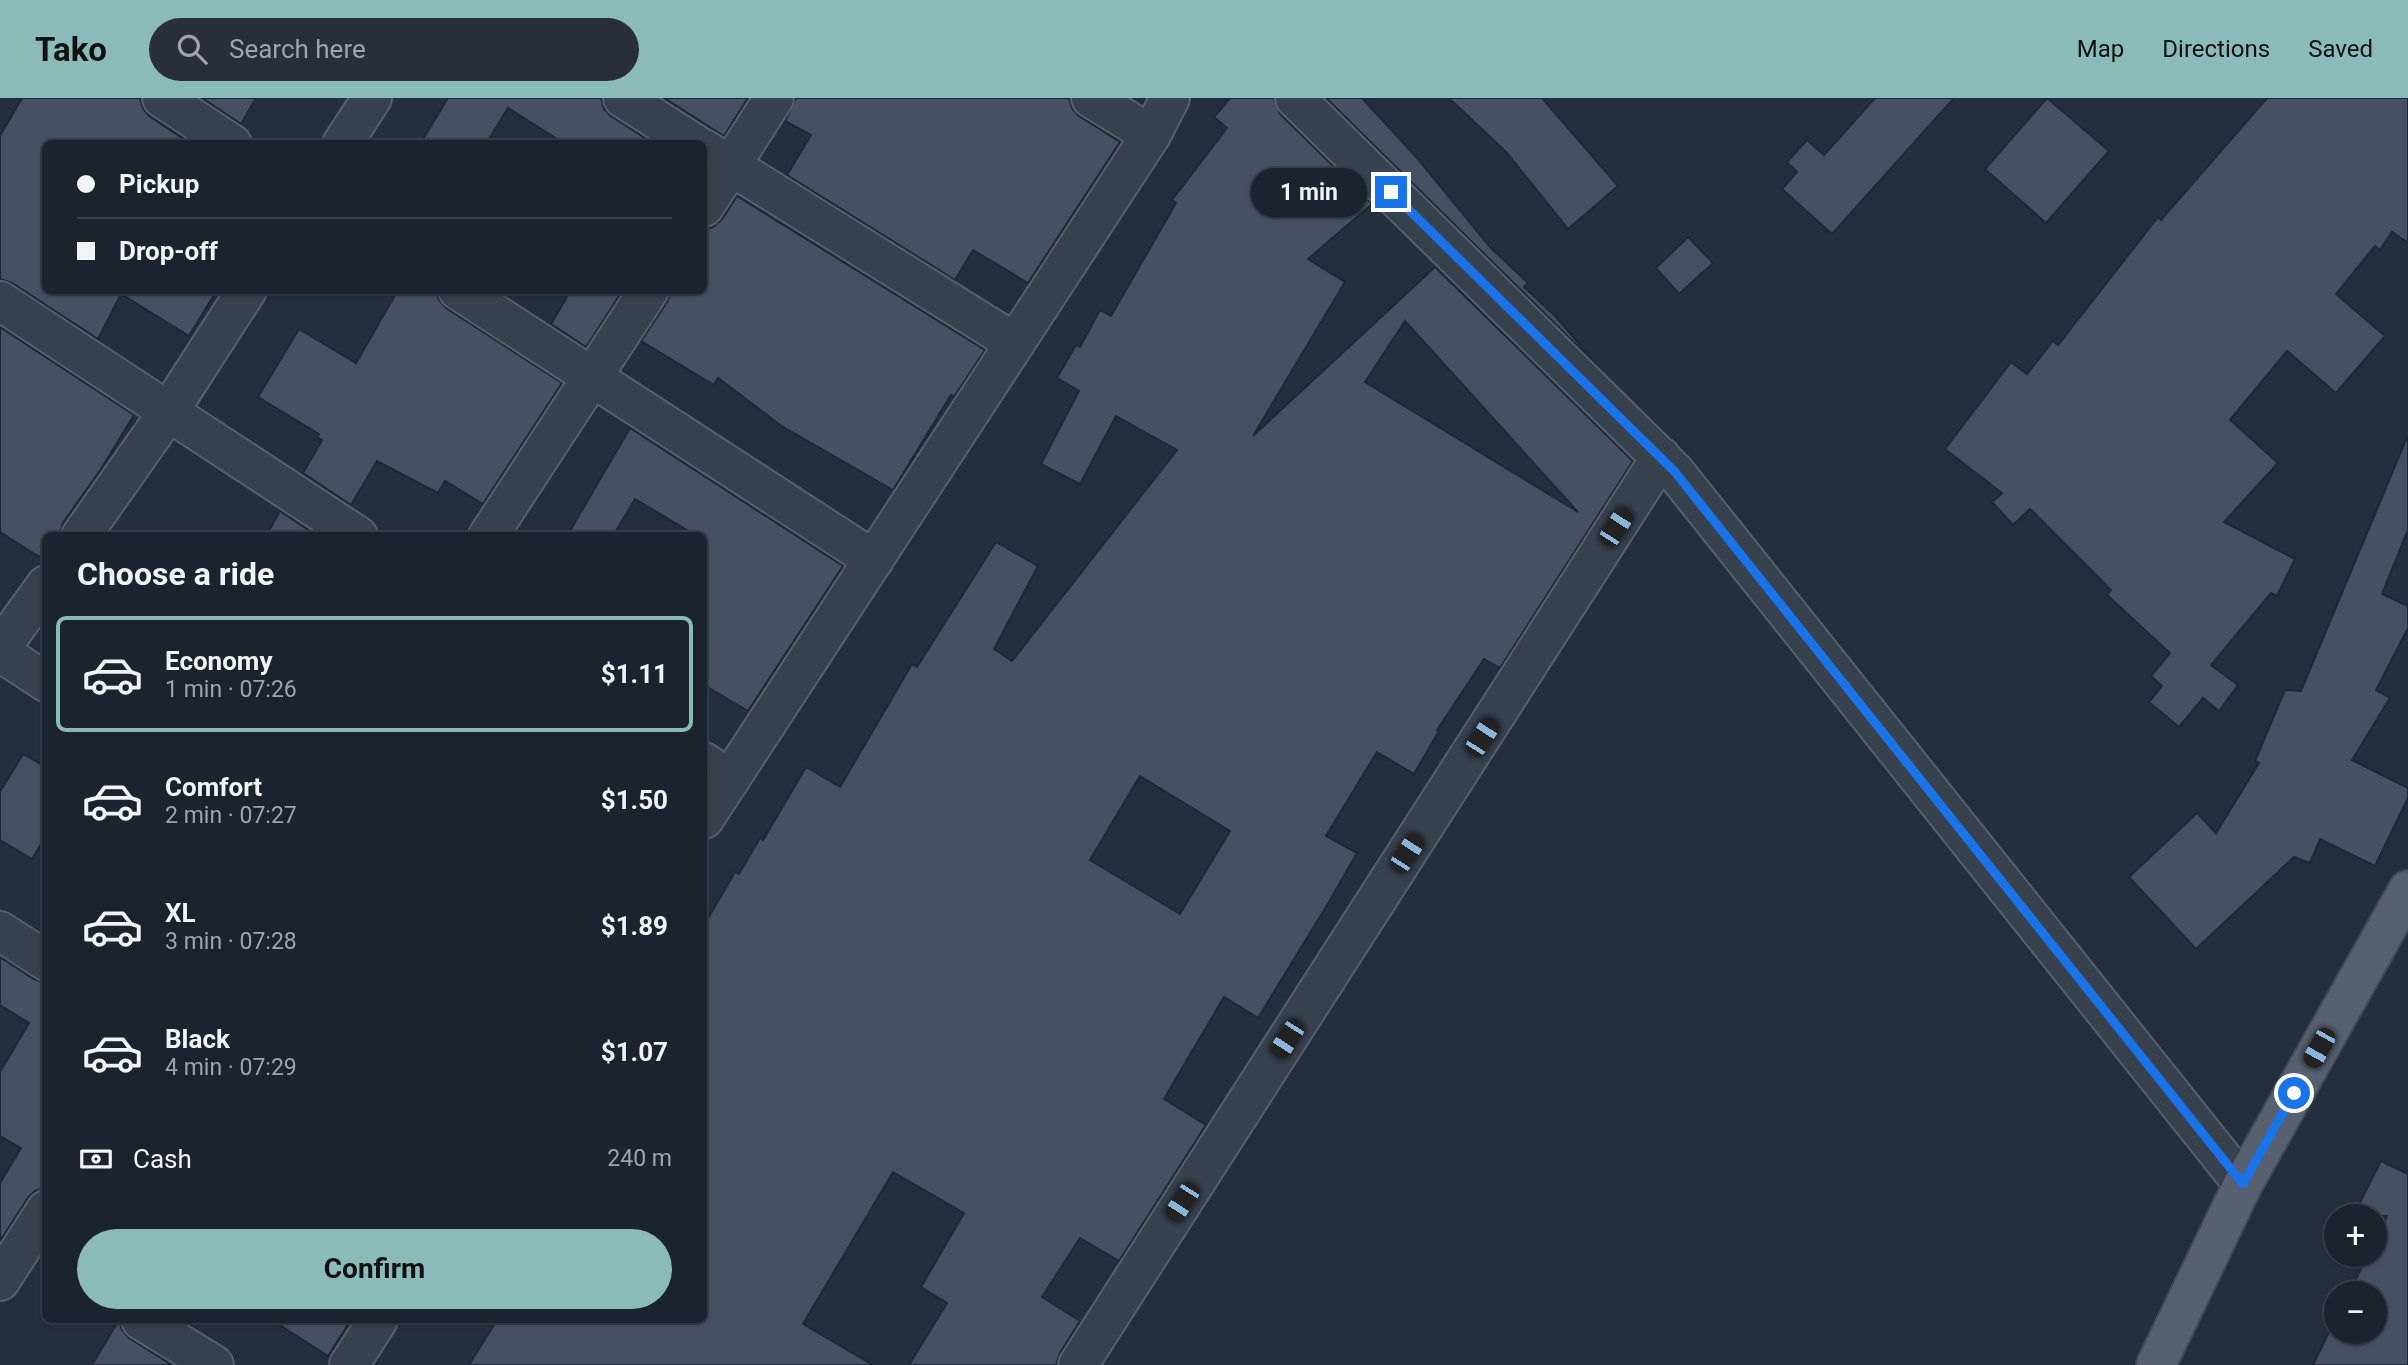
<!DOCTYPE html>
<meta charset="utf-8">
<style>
:root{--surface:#1b232e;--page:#282f3a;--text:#f1f3f6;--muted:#a0a4aa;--line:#39404a;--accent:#8bbbb9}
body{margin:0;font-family:Roboto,sans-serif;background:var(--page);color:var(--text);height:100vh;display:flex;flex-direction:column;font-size:26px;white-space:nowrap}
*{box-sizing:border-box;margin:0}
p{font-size:23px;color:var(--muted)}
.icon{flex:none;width:38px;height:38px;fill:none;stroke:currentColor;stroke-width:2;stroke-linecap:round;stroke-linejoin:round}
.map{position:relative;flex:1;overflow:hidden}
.details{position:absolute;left:42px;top:434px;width:665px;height:791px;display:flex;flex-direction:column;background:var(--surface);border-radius:10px;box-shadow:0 2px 5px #0004,0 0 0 2px var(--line)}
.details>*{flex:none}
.banner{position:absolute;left:42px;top:42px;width:665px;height:154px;border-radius:10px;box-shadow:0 2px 5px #0004,0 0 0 2px var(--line);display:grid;align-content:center;height:154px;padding:0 35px;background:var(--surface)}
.controls{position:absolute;left:2324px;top:1106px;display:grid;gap:14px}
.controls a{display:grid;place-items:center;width:63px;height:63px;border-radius:50%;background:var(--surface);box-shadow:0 2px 5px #0004,0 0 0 2px var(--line);font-size:35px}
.end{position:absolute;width:32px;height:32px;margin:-16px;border:9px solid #1a73e8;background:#fff;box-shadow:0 0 0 4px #fff}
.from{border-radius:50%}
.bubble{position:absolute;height:49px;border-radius:24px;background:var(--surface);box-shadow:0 2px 5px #0004,0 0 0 2px var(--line);font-size:23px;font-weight:700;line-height:49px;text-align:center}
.car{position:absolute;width:21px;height:42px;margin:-21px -10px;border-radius:9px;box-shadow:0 0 5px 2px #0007;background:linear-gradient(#222 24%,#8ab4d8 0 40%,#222 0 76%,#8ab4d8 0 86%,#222 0)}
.banner b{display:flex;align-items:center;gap:24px;height:66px;font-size:26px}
.banner b+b{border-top:2px solid var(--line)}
.banner i{width:18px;height:18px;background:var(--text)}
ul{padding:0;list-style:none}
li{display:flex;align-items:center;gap:21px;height:116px;margin:0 14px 10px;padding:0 21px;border:4px solid transparent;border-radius:10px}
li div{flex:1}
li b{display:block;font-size:26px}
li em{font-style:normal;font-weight:700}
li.on{border-color:var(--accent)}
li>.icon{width:63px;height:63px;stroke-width:1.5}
h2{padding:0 35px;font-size:32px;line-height:84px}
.pay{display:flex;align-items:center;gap:18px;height:77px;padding:0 35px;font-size:26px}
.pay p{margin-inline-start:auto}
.action{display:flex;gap:14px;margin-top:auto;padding:14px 35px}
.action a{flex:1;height:80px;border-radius:42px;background:var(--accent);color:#111;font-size:28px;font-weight:700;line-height:80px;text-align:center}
header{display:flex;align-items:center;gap:42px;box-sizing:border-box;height:98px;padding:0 35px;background:var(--accent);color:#111}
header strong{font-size:33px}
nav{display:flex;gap:38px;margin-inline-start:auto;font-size:24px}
.search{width:490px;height:63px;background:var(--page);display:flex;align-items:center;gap:18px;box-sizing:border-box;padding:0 24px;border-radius:38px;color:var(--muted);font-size:26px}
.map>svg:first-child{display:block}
</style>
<header>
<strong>Tako</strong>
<div class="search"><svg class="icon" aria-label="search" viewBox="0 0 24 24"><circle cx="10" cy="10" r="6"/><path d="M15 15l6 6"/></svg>Search here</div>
<nav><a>Map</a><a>Directions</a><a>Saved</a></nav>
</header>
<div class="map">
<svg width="2408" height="1267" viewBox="0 0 2408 1267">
<rect width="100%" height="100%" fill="#242f3e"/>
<g fill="#455162" stroke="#1f2835" stroke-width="2" fill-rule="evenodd">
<polygon points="22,0 140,0 143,10 149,18 191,46 46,46 46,192 217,192 189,238 121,196 98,241 12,185 0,181 0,38"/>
<polygon points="202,0 256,0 241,26"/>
<polygon points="448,0 601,0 604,11 611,18 654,46 565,46 508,10 486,46 420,46"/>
<polygon points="664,0 748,0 724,38"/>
<polygon points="796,0 1069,0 1072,10 1079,18 1120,44 1028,185 973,152 955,182 787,77 811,37 785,23"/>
<path d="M 1230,0 L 1274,0 L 1280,16 L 1372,106 L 1308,161 L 1345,184 L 1253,338 L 1435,169 L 1633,363 L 1500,570 L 1484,561 L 1437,632 L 1439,633 L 1414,676 L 1377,654 L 1326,738 L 1357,755 L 1329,804 L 1258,920 L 1224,899 L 1164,1001 L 1206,1027 L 1119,1163 L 1080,1140 L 1042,1199 L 1080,1223 L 1060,1255 L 1056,1267 L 909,1267 L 947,1205 L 921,1189 L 964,1115 L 893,1074 L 803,1226 L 873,1267 L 469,1267 L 497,1222 L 704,1222 L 704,827 L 735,774 L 739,776 L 760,740 L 763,742 L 806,669 L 840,689 L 912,566 L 917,569 L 996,444 L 1038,468 L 994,551 L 1012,563 L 1177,352 L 1116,318 L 1080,386 L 1041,366 L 1079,293 L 1057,280 L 1076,247 L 1080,249 L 1100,212 L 1111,218 L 1176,105 L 1172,102 L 1227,30 L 1214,19 ZM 1405,223 L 1578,414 L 1365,284 ZM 1140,678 L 1230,733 L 1180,816 L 1090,762 Z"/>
<polygon points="1326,0 1362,0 1418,61 1490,149 1528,185 1524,189 1557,220 1597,267"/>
<polygon points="1449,0 1542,0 1618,88 1568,131 1507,55"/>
<polygon points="1875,0 1954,0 1832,136 1782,91 1797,74 1787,64 1807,42 1824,57"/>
<polygon points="2047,0 2109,53 2046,125 1985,71"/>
<polygon points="2267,0 2408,0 2408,145 2392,134 2380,152 2375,148 2336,196 2385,238 2336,295 2287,253 2230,322 2278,365 2224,424 2295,461 2277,498 2271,495 2211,567 2238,587 2219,613 2203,600 2179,629 2149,604 2162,588 2151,578 2170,555 2107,497 2111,492 2030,411 2013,427 1992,404 2002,395 1945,351 2011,264 2027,276 2053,243 2058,247 2158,119 2161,122"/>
<polygon points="737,98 985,252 954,299 951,297 893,392 780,327 718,280 714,287 641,243 667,204 671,192 704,192 704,131 713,129 722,121"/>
<polygon points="1688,139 1713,165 1679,196 1656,170"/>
<polygon points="398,192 436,192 439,202 446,210 562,285 483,406 445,383 438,395 377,363 351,407 303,375 322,342 317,339 319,336 258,299 299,231 356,265"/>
<polygon points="557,192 623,192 586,249 551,226 567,199"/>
<polygon points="0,229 134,317 101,371 63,425 59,438 46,438 46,463 0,434"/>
<polygon points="630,330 843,468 748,613 704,587 704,438 697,438 635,401 613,438 567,438"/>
<polygon points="2408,337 2408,432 2382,496 2408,508 2408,530 2376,592 2390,600 2352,662 2408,690 2408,700 2375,768 2320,741 2310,765 2294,759 2196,851 2129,779 2197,715 2216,735 2259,665 2255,663 2285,592 2301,593"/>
<polygon points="280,413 317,438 266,438"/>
<polygon points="23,656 46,669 46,738 32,761 0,742 0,694"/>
<polygon points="0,859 34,881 46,885 46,1090 35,1093 28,1100 0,1143 0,1085 21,1050 0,1038 0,974 29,925 0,907"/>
<polygon points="2381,1063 2408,1076 2408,1267 2313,1267 2336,1220 2336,1234 2375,1234 2375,1195 2349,1195 2368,1157 2375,1157 2375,1143 2387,1118 2353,1118"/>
<polygon points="119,1222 122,1232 129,1240 172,1267 92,1267"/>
<polygon points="272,1222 351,1222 328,1258"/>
</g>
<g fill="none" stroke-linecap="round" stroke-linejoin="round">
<defs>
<g id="street">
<polyline points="162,0 232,46"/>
<polyline points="623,0 695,46"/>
<polyline points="1091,0 1151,37"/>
<polyline points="1295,0 1675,374 2243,1086"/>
<polyline points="342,46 372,0"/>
<polyline points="704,51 1015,245"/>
<polyline points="704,109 774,0"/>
<polyline points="458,192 874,462"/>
<polyline points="0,203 358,438"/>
<polyline points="81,438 169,313 247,192"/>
<polyline points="488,438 649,192"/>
<polyline points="0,551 46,487"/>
<polyline points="0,554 46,584"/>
<polyline points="704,664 730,682"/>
<polyline points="704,721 1151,37 1170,0"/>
<polyline points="0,833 46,863"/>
<polyline points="0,1183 46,1112"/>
<polyline points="141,1222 214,1267"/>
<polyline points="349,1267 378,1222"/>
<polyline points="1078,1267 1661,359"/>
</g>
<polyline id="primary" points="2156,1267 2243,1086 2408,792"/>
</defs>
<use href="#street" stroke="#565f6c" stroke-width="42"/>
<use href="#primary" stroke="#414a57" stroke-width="42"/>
<use href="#street" stroke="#38414e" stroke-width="38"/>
<use href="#primary" stroke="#56606e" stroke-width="38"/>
</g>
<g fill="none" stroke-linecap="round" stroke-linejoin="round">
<polyline stroke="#1a73e8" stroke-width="9" points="1391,94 1675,374 2243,1086 2294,995"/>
</g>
</svg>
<div class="controls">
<a>+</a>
<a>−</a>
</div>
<i class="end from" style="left:2294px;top:995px"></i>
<i class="end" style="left:1391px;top:94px"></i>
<div class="bubble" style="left:1251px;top:70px;width:116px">1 min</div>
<i class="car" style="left:1616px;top:429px;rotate:33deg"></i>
<i class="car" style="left:1482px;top:639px;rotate:33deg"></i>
<i class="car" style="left:1407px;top:755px;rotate:33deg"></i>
<i class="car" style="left:1287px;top:941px;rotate:213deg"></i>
<i class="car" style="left:2319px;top:950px;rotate:209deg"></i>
<i class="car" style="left:1182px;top:1104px;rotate:213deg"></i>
<div class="banner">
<b><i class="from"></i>Pickup</b>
<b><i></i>Drop-off</b>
</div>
<section class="details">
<h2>Choose a ride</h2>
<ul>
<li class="on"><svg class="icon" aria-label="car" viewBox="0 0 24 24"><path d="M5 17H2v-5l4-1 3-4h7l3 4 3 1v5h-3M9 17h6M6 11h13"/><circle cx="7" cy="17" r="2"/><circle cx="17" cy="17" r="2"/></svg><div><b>Economy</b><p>1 min · 07:26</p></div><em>$1.11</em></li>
<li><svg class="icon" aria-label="car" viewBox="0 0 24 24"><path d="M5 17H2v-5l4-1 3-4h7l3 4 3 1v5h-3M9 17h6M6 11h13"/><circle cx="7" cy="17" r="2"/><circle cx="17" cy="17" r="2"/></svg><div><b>Comfort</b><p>2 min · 07:27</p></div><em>$1.50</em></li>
<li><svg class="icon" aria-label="car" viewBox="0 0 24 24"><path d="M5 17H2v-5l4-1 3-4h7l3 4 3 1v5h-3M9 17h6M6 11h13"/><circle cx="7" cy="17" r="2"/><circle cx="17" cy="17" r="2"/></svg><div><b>XL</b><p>3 min · 07:28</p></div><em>$1.89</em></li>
<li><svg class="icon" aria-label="car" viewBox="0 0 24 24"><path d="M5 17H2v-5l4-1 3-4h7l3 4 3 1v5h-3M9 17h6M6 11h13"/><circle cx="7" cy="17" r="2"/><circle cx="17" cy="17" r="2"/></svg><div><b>Black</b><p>4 min · 07:29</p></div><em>$1.07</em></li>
</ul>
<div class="pay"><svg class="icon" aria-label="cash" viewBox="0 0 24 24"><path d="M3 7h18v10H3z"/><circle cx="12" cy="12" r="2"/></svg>Cash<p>240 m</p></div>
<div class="action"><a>Confirm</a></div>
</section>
</div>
